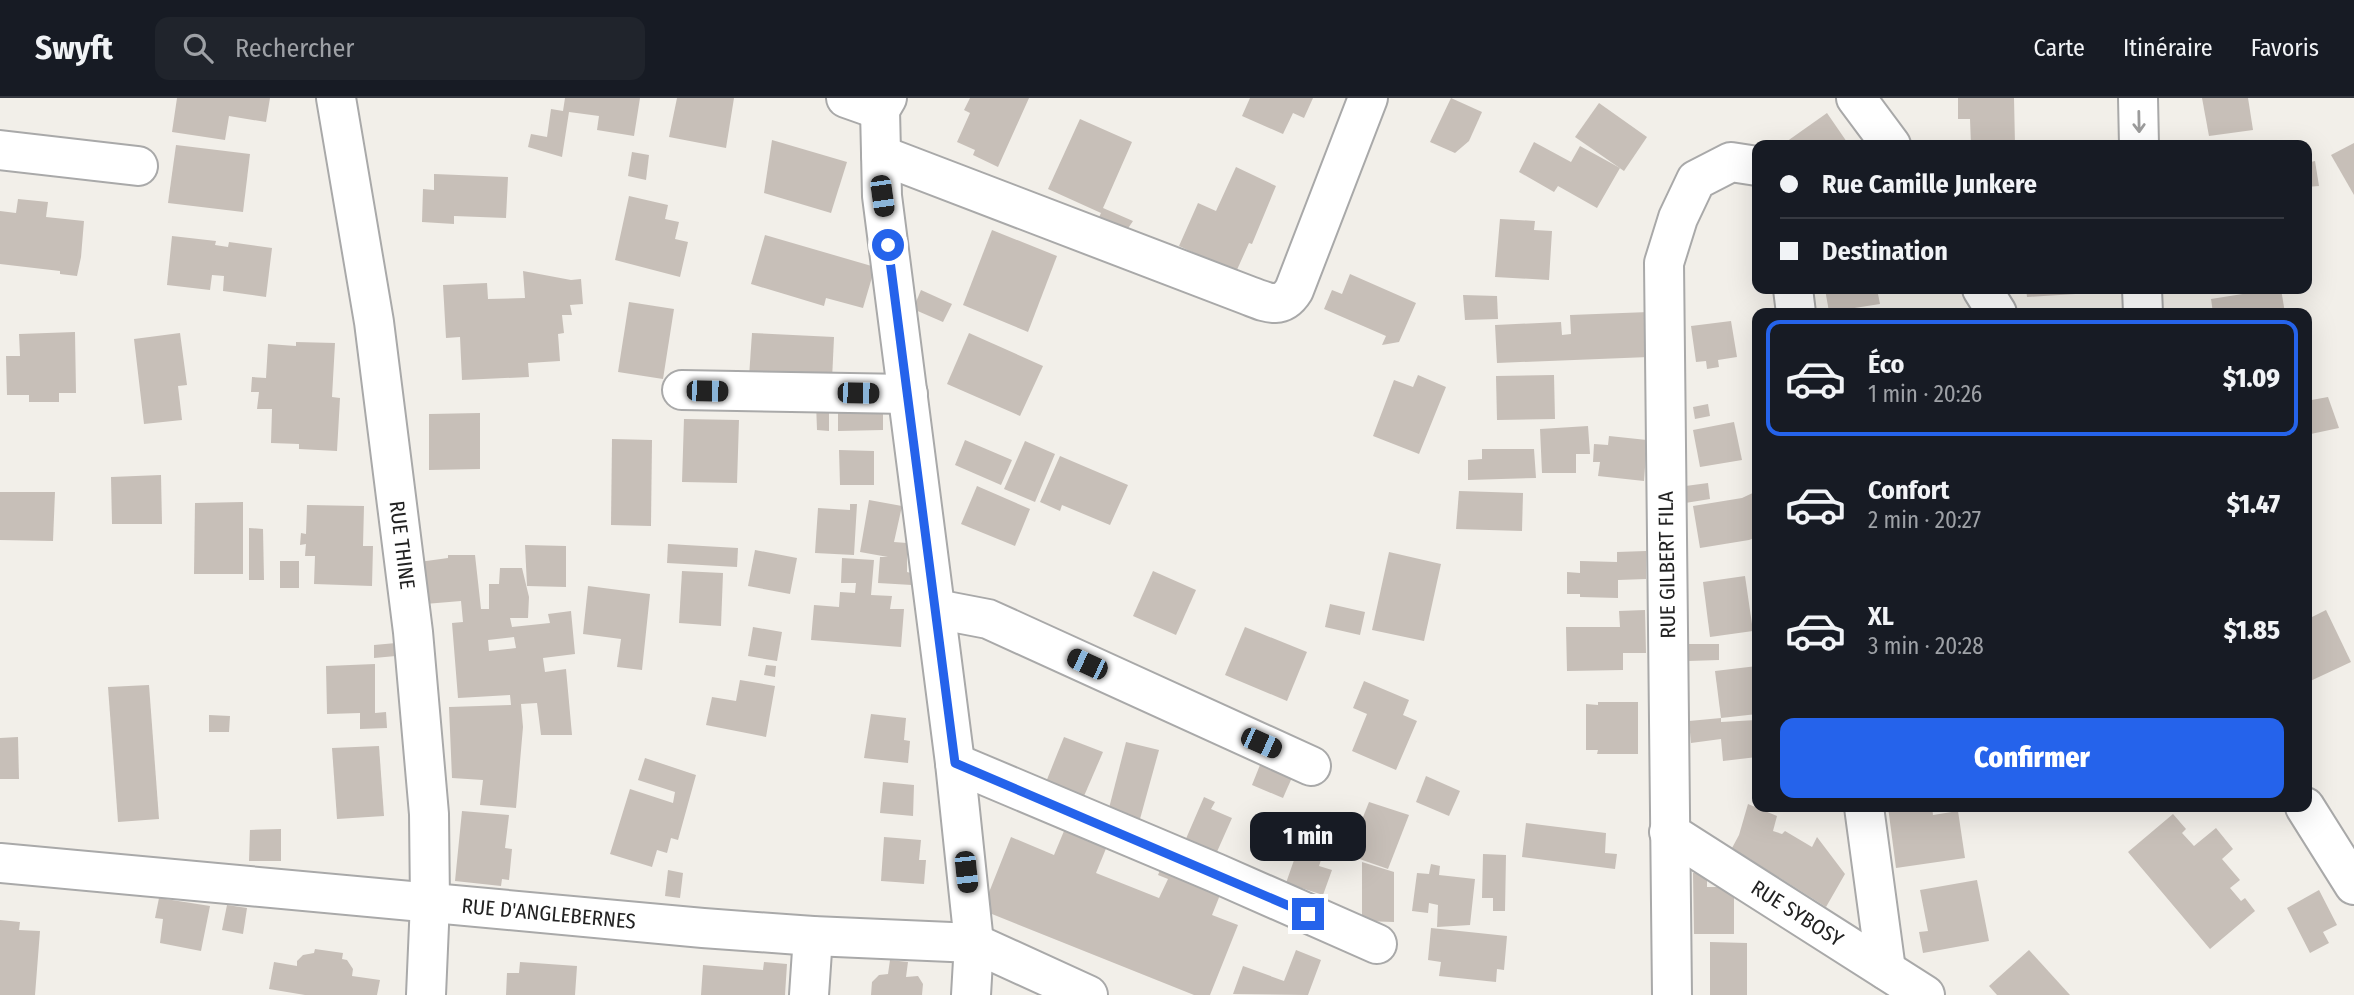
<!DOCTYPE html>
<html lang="fr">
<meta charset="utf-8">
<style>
:root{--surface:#171b24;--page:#20242c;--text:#f1f3f6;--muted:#9ea1a6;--line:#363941;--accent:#2563eb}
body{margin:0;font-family:"Fira Sans Condensed",sans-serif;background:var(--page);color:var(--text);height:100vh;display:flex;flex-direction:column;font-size:26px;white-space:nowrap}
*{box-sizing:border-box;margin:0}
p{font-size:23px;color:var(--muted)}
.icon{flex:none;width:38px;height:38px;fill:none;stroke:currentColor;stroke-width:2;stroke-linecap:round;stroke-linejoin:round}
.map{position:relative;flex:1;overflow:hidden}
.sheet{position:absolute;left:1752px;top:210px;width:560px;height:504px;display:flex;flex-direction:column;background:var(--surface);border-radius:14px;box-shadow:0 7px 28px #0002}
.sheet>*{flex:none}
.top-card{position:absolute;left:1752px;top:42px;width:560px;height:154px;border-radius:14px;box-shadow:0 7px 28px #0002;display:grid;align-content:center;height:154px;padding:0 28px;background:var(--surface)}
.end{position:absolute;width:32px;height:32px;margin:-16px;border:9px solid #2563eb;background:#fff;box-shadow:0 0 0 4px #fff}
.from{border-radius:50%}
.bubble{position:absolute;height:49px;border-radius:14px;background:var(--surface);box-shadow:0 7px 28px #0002;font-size:23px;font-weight:800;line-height:49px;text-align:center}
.car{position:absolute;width:21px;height:42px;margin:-21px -10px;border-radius:9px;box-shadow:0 0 5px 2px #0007;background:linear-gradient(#222 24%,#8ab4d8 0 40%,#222 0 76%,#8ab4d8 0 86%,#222 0)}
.top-card b{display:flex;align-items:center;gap:24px;height:66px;font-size:26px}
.top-card b+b{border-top:2px solid var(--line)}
.top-card i{width:18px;height:18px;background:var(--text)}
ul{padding:12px 0 0;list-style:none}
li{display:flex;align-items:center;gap:21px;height:116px;margin:0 14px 10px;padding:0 14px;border:4px solid transparent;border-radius:14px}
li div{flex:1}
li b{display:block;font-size:26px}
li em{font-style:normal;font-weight:800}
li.active{border-color:var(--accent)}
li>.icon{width:63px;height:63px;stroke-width:1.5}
.action{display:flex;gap:14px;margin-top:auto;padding:14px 28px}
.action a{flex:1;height:80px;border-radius:14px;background:var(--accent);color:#fff;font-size:28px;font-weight:800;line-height:80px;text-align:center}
header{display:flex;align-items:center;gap:42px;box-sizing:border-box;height:98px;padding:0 35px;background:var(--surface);border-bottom:2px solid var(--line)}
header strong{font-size:33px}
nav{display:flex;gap:38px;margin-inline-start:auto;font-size:24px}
.search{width:490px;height:63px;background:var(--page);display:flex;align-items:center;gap:18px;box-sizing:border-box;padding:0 24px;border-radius:14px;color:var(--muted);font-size:26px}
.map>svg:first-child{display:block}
</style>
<header>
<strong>Swyft</strong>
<div class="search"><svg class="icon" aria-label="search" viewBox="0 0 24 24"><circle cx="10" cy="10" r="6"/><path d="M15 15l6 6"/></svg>Rechercher</div>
<nav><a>Carte</a><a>Itinéraire</a><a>Favoris</a></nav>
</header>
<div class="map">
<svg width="2354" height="897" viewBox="0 0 2354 897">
<rect width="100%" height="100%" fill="#f2efe9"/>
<g fill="#c7bfb8" fill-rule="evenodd">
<polygon points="177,0 270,0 266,24 229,18 225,42 172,34"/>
<polygon points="565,0 640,0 634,38 597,32 599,18 569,14 562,59 528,49 531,36 547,39 551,11 563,13"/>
<polygon points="677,0 734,0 726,50 669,39"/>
<polygon points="970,0 1029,0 998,69 973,57 975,52 957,44 970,15 964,12"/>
<polygon points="1250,0 1313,0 1304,20 1293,15 1283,36 1242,18"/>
<polygon points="1451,0 1482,14 1469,43 1455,55 1430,44"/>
<polygon points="1958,0 2014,0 2015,47 1971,47 1970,21 1958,21"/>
<polygon points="2202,0 2248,0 2253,32 2209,38"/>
<polygon points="1599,5 1647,39 1624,73 1575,39"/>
<polygon points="1827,15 1849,47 1788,47 1786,44"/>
<polygon points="1080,21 1132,44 1103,110 1133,123 1120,142 1094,130 1101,115 1048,91"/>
<polygon points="772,42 847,64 831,115 764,95"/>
<polygon points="1534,44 1571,64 1580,48 1620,70 1597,110 1558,88 1554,94 1519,74"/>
<polygon points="2354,45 2354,97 2331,57"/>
<polygon points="176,47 250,56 243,114 168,105"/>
<polygon points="632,54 649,57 646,82 628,78"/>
<polygon points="2315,63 2319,88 2306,89 2306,65"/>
<polygon points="1236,69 1276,88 1252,146 1249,145 1236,174 1179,148 1198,105 1216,113"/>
<polygon points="434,76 508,79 506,120 454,118 454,126 422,124 423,91 434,92"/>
<polygon points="629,98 668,107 665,121 679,124 675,141 688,144 680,179 615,162"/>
<polygon points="18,101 48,104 46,119 84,123 81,159 77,178 60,176 60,173 0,166 0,113 16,115"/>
<polygon points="1500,121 1535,123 1534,132 1552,133 1549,182 1495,179"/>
<polygon points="992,132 1057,158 1028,234 963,207"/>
<polygon points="765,137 875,169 863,210 826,200 824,208 751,186"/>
<polygon points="172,138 216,143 215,147 228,149 229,144 272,150 266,199 223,193 224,178 212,177 210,192 167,187"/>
<polygon points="523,173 571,182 581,181 583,206 570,207 572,217 562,217 564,235 558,236 560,263 528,265 529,279 462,282 460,239 446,240 443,187 487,185 488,201 525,200"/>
<polygon points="1350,176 1416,205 1399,244 1382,247 1386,238 1324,211 1332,192 1342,196"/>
<polygon points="1825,191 1877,191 1880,206 1829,214"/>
<polygon points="2026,191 2107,191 2107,194 2027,199"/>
<polygon points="2274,191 2281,191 2285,215 2213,215 2211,201"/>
<polygon points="921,192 952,206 943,224 913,211"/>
<polygon points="1463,197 1497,198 1498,221 1465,222"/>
<polygon points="629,204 674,211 663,281 618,274"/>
<polygon points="1649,214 1649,259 1497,265 1495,227 1561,224 1562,237 1571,236 1570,217"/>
<polygon points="1731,223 1737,259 1718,262 1719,269 1707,271 1706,263 1696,264 1691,228"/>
<polygon points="75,234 76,295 59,295 59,304 29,304 29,297 7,297 6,258 20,258 19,236"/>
<polygon points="180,235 187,287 178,288 182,322 144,326 134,241"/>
<polygon points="752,235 834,239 832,282 749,279"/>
<polygon points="969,235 1043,268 1020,318 947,286"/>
<polygon points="296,244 335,245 332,299 340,300 337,353 299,351 299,346 271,345 272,311 257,311 259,294 251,294 252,279 266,280 268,246 296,248"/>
<polygon points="1418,277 1446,289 1419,356 1373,338 1394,282 1413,289"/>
<polygon points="1554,277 1555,321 1497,322 1496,278"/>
<polygon points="2328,299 2339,330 2306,337 2306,303"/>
<polygon points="883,304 883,332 838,333 838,314 829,314 829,333 817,332 816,305"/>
<polygon points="1708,306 1710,318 1695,321 1693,309"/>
<polygon points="480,315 480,371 429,372 429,316"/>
<polygon points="684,321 739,322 737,385 682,384"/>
<polygon points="1734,324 1742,362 1700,369 1693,332"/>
<polygon points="1588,328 1590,356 1576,356 1576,375 1542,375 1540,331"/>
<polygon points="1609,338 1647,342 1644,383 1598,378 1600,364 1593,364 1594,346 1608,347"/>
<polygon points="612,341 652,342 651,428 611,427"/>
<polygon points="965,342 1012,362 1001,387 955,367"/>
<polygon points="1025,343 1055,356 1035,404 1004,391"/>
<polygon points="1482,351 1534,351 1536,380 1468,382 1468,362 1482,361"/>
<polygon points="839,352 874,353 874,387 840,387"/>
<polygon points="1060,358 1128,387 1110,427 1062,407 1060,413 1040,404"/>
<polygon points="161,377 162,426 112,426 111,379"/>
<polygon points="1708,385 1710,401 1679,406 1678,389"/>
<polygon points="977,388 1030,411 1015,448 961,426"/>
<polygon points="1459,393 1523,395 1522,433 1456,431"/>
<polygon points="1757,393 1757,439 1749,442 1700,450 1693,408 1742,400"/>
<polygon points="0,394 55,394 53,443 0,442"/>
<polygon points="869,402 902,408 894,444 907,445 907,474 911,475 912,487 878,485 880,459 888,459 860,454"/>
<polygon points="243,404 243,476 194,476 195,405"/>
<polygon points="850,406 857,406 854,457 815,455 818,410 850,412"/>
<polygon points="307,407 364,408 363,448 373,448 372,488 314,486 315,458 305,458 306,446 300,447 301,435 306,436"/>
<polygon points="249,430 263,431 264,482 249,482"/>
<polygon points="668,446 738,450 737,469 667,465"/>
<polygon points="525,447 566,448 566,489 527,488"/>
<polygon points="755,452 797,460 790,496 748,488"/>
<polygon points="1646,453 1646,481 1618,482 1618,500 1580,499 1580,496 1567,496 1567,474 1580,475 1580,463 1617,464 1617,454"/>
<polygon points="1389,454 1441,466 1424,543 1372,532"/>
<path d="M 448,457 L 475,457 L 481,511 L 489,511 L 489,486 L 499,486 L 500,470 L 522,470 L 529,499 L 528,520 L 510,520 L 512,529 L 550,525 L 548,516 L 571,513 L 575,556 L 543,560 L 545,574 L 566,571 L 572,637 L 541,637 L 537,605 L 521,606 L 523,629 L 516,710 L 480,707 L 483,682 L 452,680 L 449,609 L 511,607 L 510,597 L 458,600 L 452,525 L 463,524 L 461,503 L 425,506 L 419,464 L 448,460 ZM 514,539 L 516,550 L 489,553 L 488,542 Z"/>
<polygon points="842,460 874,462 871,497 892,498 890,511 904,511 901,549 811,542 814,507 839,509 840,494 855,495 856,485 841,485"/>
<rect x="280" y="463" width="19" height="27"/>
<polygon points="682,473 723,475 721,528 679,525"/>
<polygon points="1153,473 1196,492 1176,537 1133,518"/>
<polygon points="1745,478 1753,533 1710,539 1703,484"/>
<polygon points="588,488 650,496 642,572 617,569 621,541 583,536"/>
<polygon points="1330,506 1365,514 1360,537 1325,529"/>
<polygon points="1645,512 1646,555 1623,555 1623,572 1567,573 1566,529 1620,529 1619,513"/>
<polygon points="2326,512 2351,564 2306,585 2306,522"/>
<polygon points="753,529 782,534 777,563 748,558"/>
<polygon points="1245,529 1307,554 1287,603 1225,577"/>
<polygon points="396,545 396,558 374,560 374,547"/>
<polygon points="1689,546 1719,546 1719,562 1688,563"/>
<polygon points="375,566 375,615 386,614 387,630 360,631 360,615 327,616 326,568"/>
<polygon points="766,567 776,568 775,579 764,577"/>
<polygon points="1757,568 1757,616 1721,620 1715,573"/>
<polygon points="740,582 775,588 766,639 706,627 712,599 736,603"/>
<polygon points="1364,583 1409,602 1403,617 1417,623 1396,672 1352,653 1367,616 1353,610"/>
<polygon points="149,587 159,721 118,724 108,589"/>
<polygon points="1598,604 1638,604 1638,656 1597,656 1598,652 1586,652 1586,606 1598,607"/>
<polygon points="871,616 906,620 904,642 910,643 908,665 864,660"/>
<polygon points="209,617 230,618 229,634 209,634"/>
<polygon points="1721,620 1721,624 1757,622 1757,659 1723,663 1721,641 1691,645 1689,623"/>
<polygon points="18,639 19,681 0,681 0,640"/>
<polygon points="1064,639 1103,654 1081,705 1044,689"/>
<polygon points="1126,644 1159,652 1140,721 1108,714"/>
<polygon points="379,648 384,718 337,721 332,650"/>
<polygon points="645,660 696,677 678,742 671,740 667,755 657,752 652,769 610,756 630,691 673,705 675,694 638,682"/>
<polygon points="1262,662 1294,675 1283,700 1252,687"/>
<polygon points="1426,678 1460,693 1449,718 1416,704"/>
<polygon points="883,684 914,687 913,718 880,715"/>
<polygon points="1204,699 1215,704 1211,711 1232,720 1216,756 1185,743"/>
<polygon points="1369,704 1409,717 1388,771 1348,757"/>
<polygon points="1748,706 1777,718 1773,733 1782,736 1785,733 1812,749 1817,739 1845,776 1826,809 1732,750 1739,737"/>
<polygon points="1888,709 1932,709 1933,717 1958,713 1965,760 1896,770"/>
<polygon points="1064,711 1114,731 1096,775 1159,800 1168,781 1158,777 1170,748 1230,772 1212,817 1238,827 1210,897 1194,897 982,812 1011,739 1054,757 1064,733 1056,730"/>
<polygon points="462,713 509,717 505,750 512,751 509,782 502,781 501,788 455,783"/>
<polygon points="2173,716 2186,731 2182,735 2194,748 2216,730 2233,751 2222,761 2240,782 2230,790 2241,803 2245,800 2255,813 2210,851 2128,754"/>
<polygon points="1526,725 1606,735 1605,755 1617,756 1615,771 1522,759"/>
<polygon points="281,731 281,763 249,763 250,732"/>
<polygon points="884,739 921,742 919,762 926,762 924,786 881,783"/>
<polygon points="1300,745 1324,753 1319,768 1332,772 1323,797 1286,785"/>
<polygon points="1483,756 1506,757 1505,813 1493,813 1493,800 1482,800"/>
<polygon points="1362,764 1394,774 1394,824 1362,823"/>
<polygon points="1431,766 1440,768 1439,777 1475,781 1470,827 1437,829 1438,807 1429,805 1428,815 1412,813 1417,775 1429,776"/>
<polygon points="668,772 683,775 680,800 665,798"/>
<polygon points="1693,775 1707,775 1707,789 1734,789 1734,836 1694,836"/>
<polygon points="1977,782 1989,843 1923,855 1919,834 1928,833 1920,792"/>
<polygon points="2319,792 2337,827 2323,834 2329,845 2310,855 2287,810"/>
<polygon points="159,800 210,808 201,853 160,845 163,821 155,820"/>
<polygon points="227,807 247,810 243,836 222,832"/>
<polygon points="0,822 20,824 19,832 40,833 35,897 0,897"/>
<polygon points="1431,830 1507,838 1504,872 1497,871 1496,884 1439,878 1441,864 1428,862"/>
<polygon points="1710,844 1747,845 1747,897 1710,897"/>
<polygon points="315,851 343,855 342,861 347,862 353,871 352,878 380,882 377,897 305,897 269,891 274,864 297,868 297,863 303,857 314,855"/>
<polygon points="1296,852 1321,862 1308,897 1233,896 1243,868 1284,883"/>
<polygon points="2029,852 2070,897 1997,897 1989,888"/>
<polygon points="890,862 908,864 906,879 918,878 923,886 922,897 871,897 872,884 879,877 888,876"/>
<polygon points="520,864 577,868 575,897 506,897 507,875 519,875"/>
<polygon points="764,864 787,866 785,897 701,897 703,867 763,872"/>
</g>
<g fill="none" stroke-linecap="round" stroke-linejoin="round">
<defs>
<g id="minor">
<path id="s1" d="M 336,0 L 374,224 L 413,534 L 429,716 L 430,804 L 426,897"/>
<polyline points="846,0 880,12"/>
<polyline points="887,0 880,12 882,98 955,665 974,845 971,897"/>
<polyline points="1856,0 1891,47"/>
<polyline points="2138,0 2139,47"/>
<polyline points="0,52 138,68"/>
<path d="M 881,57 L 1247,197 C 1266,204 1281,213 1294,192 L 1368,0"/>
<polyline points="1793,191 1796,215"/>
<polyline points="1982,191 1997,215"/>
<polyline points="2142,191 2143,215"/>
<polyline points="682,292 908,296"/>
<polyline points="936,511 988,521 1311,668"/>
<polyline points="955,665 1216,775 1377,846"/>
<polyline points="1864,709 1886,872"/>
<polyline points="2305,709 2354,787"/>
<path id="s2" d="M 1669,734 L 1925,897"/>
<path id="s3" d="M 0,765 L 703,830 L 813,838 L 974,845 L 1088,897"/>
<polyline points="809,897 813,838"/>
<polyline points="1672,897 1664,165 1678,120 1696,82 1731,64 1757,68"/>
</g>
</defs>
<use href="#minor" stroke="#a9a9a9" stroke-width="42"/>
<use href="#minor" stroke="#fff" stroke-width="38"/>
</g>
<defs><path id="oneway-shaft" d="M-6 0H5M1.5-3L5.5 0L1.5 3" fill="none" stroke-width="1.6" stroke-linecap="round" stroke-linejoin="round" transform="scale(1.75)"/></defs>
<use stroke="#9c9c9c" href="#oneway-shaft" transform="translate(2139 24) rotate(89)"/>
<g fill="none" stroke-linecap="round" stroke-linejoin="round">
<polyline stroke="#2563eb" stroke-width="9" points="888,147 955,665 1308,816"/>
</g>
<g text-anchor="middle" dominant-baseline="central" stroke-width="5" stroke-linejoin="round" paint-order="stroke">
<g font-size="21" fill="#222" stroke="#fff">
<text stroke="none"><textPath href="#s1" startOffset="452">RUE THINE</textPath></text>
<text transform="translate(1667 467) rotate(-91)">RUE GILBERT FILA</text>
<text stroke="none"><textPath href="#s3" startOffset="551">RUE D'ANGLEBERNES</textPath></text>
<text stroke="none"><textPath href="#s2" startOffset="152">RUE SYBOSY</textPath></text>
</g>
</g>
</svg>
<i class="end from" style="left:888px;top:147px"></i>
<i class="end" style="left:1308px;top:816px"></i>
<div class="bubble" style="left:1250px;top:714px;width:116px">1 min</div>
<i class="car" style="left:882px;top:98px;rotate:172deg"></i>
<i class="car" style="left:707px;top:293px;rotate:91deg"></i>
<i class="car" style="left:858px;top:295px;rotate:91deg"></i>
<i class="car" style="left:1087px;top:566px;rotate:295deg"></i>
<i class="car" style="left:1261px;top:645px;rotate:114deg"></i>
<i class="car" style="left:966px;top:774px;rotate:174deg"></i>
<div class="top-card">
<b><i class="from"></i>Rue Camille Junkere</b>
<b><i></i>Destination</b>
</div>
<section class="sheet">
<ul>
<li class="active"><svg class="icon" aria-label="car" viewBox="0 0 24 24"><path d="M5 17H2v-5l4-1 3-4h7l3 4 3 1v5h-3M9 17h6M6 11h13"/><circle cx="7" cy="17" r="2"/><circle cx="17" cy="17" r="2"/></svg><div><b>Éco</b><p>1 min · 20:26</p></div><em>$1.09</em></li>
<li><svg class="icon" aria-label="car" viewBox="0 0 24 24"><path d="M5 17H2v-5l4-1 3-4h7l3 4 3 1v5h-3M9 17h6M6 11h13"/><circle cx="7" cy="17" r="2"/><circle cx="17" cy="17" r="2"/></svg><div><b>Confort</b><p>2 min · 20:27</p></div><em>$1.47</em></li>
<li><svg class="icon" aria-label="car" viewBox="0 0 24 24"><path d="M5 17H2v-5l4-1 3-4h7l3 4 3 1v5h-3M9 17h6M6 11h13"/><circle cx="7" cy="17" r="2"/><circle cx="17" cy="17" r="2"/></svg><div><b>XL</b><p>3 min · 20:28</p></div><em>$1.85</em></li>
</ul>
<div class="action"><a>Confirmer</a></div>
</section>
</div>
